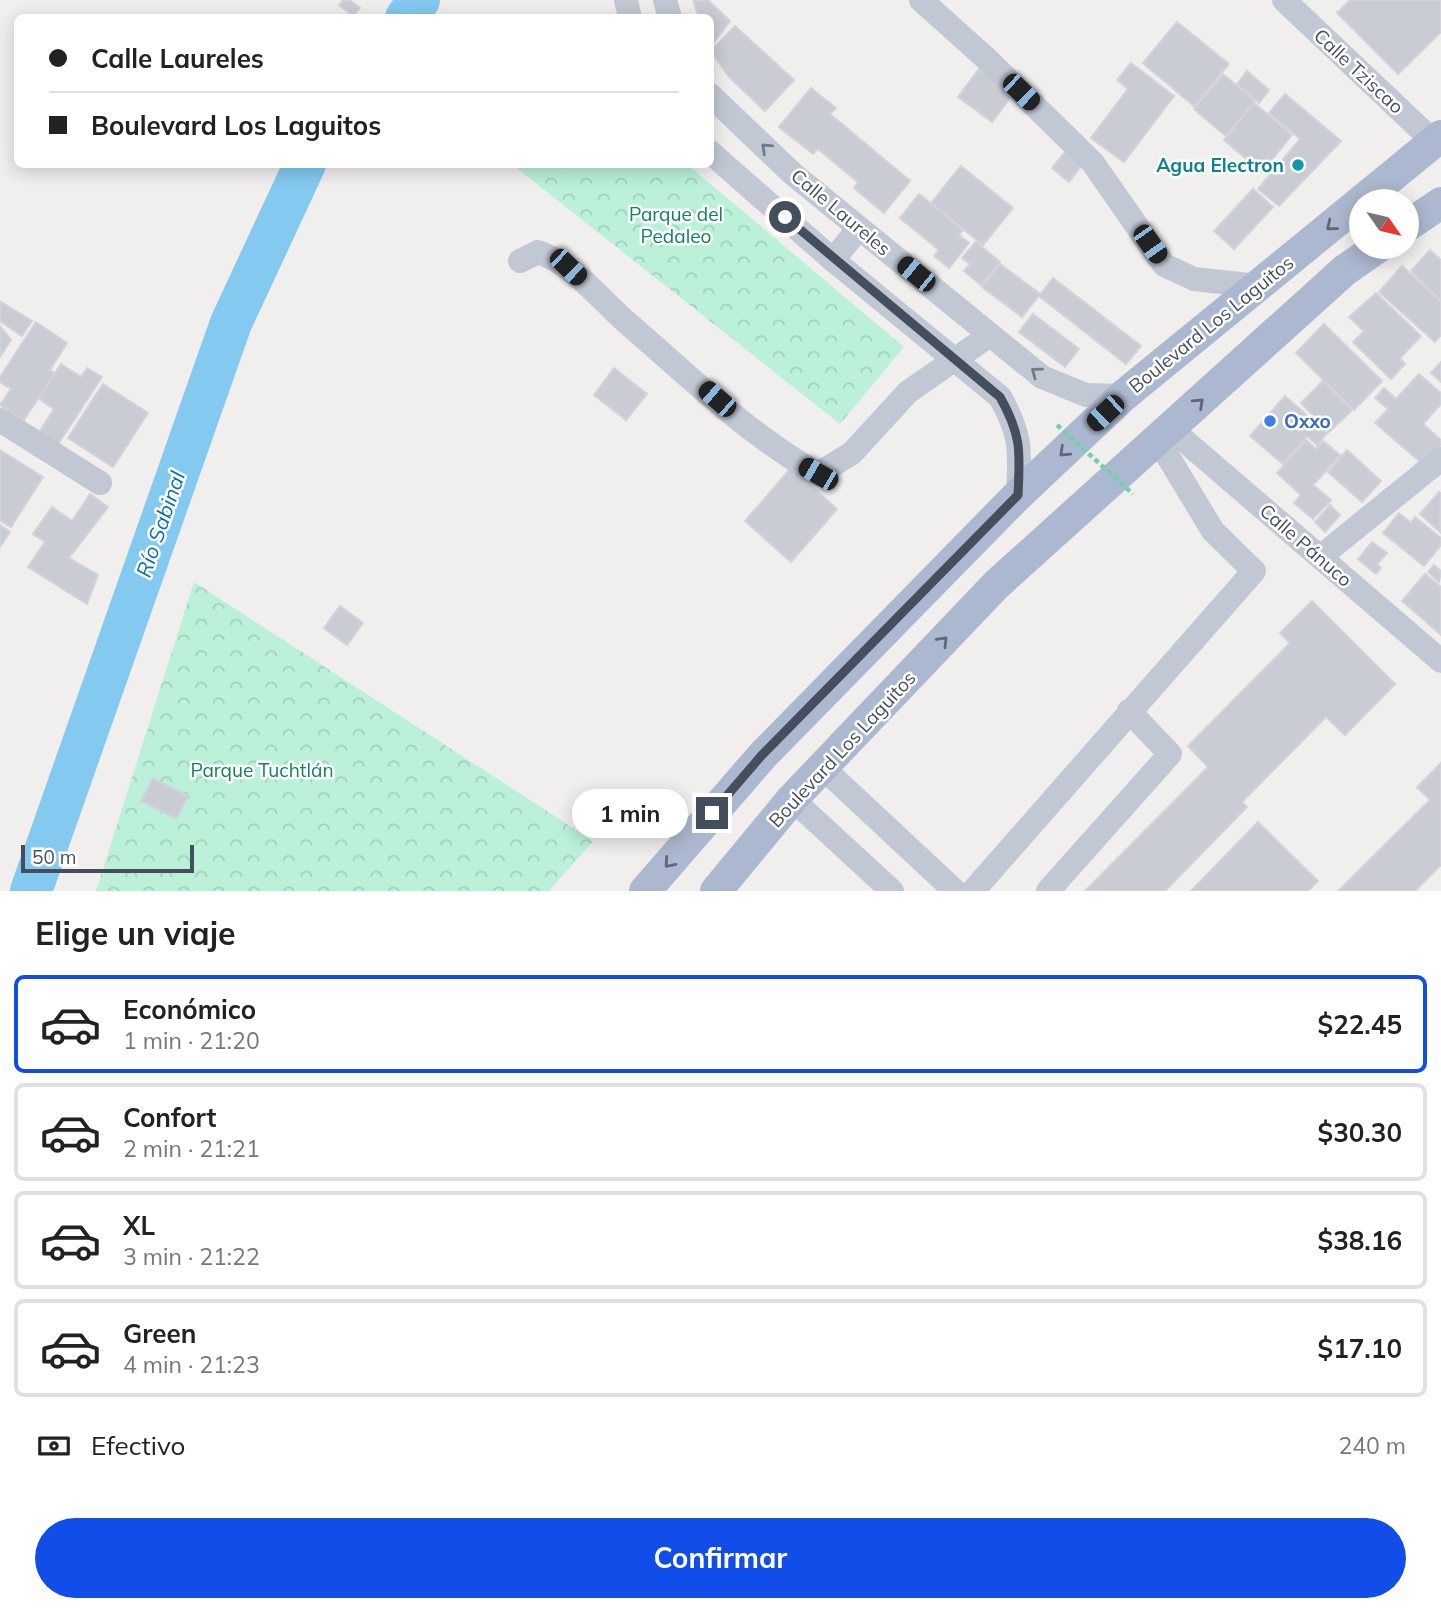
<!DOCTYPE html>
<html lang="es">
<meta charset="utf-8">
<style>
:root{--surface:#fff;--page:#f6f6f6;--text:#222;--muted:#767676;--line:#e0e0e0;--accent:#104de9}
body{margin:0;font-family:Mulish,sans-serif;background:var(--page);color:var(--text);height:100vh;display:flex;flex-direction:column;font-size:26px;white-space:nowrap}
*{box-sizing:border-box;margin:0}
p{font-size:23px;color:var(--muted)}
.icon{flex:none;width:38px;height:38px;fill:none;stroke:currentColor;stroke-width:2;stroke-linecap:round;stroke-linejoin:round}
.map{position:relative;height:891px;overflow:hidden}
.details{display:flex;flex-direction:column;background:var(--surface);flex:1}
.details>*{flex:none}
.guide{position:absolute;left:14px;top:14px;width:700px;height:154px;border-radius:10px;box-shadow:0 4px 18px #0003;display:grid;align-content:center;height:154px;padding:0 35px;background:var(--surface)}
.needle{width:46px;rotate:124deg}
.controls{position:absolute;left:1349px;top:189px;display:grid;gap:14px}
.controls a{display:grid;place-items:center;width:70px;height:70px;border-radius:50%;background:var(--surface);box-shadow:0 4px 18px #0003;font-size:35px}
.scale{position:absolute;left:21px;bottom:18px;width:173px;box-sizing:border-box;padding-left:7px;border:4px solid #454e5c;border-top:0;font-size:19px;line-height:24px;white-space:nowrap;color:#454e5c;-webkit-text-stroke:5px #fff;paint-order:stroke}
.end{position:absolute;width:32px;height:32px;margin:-16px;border:9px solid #454e5c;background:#fff;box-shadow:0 0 0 4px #fff}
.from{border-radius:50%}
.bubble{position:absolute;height:49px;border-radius:24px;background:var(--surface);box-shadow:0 4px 18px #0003;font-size:23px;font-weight:700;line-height:49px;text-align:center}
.car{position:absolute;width:21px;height:42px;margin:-21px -10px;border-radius:9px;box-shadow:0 0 5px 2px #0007;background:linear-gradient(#222 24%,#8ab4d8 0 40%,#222 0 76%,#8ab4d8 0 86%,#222 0)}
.guide b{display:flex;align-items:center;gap:24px;height:66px;font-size:26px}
.guide b+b{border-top:2px solid var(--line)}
.guide i{width:18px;height:18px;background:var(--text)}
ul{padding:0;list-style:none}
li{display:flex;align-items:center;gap:21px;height:98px;margin:0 14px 10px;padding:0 21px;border:4px solid var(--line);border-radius:10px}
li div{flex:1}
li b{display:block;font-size:26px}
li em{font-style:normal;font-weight:700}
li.on{border-color:var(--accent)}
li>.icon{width:63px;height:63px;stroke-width:1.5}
h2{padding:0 35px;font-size:32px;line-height:84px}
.pay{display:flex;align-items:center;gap:18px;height:77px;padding:0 35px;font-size:26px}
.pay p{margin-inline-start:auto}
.button{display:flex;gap:14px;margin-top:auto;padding:14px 35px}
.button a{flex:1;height:80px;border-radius:42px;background:var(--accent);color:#fff;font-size:28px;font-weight:700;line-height:80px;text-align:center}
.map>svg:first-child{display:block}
</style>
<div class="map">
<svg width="1441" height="891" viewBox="0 0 1441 891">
<defs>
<pattern id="park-crowns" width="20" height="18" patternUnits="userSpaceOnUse" patternTransform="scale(1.75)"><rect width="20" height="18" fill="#baf1d8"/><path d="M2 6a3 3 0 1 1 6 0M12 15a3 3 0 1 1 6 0" fill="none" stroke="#a1d0bc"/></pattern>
</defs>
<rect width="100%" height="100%" fill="#f1eeee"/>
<g fill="url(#park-crowns)">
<polygon points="513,165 688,165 904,347 840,424"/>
<polygon points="194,582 593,841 549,891 96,891"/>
</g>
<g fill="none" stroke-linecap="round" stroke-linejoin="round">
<g stroke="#84c9f0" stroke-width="42">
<polyline points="406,18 419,0"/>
<polyline points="31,891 231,323 305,164"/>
</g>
</g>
<g fill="#caccd4" stroke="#d2d3da" stroke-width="2">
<polygon points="343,0 350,0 360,8 353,16 339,5"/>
<polygon points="693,0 708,0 730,21 710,47 710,18 699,18"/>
<polygon points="1350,0 1441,0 1441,32 1398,74 1337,13"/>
<polygon points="1177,22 1229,64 1194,106 1143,63"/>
<polygon points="735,26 794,80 765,111 729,77 711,51"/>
<polygon points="1131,63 1174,96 1124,162 1091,138 1128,89 1117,80"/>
<polygon points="979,69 1013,94 992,122 958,97"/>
<polygon points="1247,71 1269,90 1259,103 1237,84"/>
<polygon points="1223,74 1255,101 1226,136 1194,109"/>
<polygon points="811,88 836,108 830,114 910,181 884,213 854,188 858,182 818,149 813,154 779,127"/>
<polygon points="1285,94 1341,141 1279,206 1258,189 1300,139 1269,113"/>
<polygon points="1254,103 1292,135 1262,172 1224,140"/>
<polygon points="1065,152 1082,165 1069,182 1052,168"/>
<polygon points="961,166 1013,208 983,245 931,203"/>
<polygon points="1253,189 1273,207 1234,249 1214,231"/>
<polygon points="919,194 963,230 959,235 969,243 949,268 934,256 939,250 900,218"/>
<polygon points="976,242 1000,262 981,285 964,271 970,264 962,258"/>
<polygon points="1430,250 1441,260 1441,300 1411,271"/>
<polygon points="1000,264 1040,294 1022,317 982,287"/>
<polygon points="1402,266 1441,302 1441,335 1435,342 1379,292"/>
<polygon points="1053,278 1141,346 1126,364 1039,296"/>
<polygon points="1376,293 1421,336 1400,358 1405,364 1391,379 1353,342 1364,331 1349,317"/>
<polygon points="0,301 32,321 22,336 0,321"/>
<polygon points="1033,314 1079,349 1065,367 1019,332"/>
<polygon points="36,322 67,343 50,370 55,373 24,420 0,405 11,389 0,382 0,377"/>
<polygon points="1324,324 1382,381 1354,410 1296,353"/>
<polygon points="0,326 11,340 0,357"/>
<polygon points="1441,362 1441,382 1431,373"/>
<polygon points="61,364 81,377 87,368 102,377 57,446 38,434 54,409 39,399"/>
<polygon points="614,368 647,394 626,420 594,395"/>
<polygon points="1419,374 1441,393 1441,404 1423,424 1441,440 1441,445 1424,465 1375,423 1388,409 1375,398 1384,388 1396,399"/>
<polygon points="1323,381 1352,410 1329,432 1301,403"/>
<polygon points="103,384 148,413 113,467 68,438"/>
<polygon points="1285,396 1327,433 1317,445 1307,436 1283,464 1250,436"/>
<polygon points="1306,440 1316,449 1323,441 1340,455 1313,485 1331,500 1313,519 1294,503 1301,495 1277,473"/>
<polygon points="0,450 43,477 11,527 0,520"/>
<polygon points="1347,450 1381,481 1362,502 1328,472"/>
<polygon points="791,468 837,509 791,562 745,521"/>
<polygon points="1439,492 1441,494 1440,532 1420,514"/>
<polygon points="90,494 108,507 69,558 98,575 87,604 28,567 45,542 33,534 52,507 72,521"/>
<polygon points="1330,505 1340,515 1325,532 1315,522"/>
<polygon points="1399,513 1411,523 1415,517 1441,538 1441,545 1424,566 1383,533"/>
<polygon points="0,525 10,532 0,547"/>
<polygon points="1372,542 1387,553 1377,564 1381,568 1376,574 1358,559"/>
<polygon points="1434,565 1441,571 1439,582 1428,572"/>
<polygon points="1425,574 1441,587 1441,635 1402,601"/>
<polygon points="1312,601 1395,684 1345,735 1326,717 1242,802 1247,807 1165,891 1085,891 1208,767 1188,746 1290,643 1280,633"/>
<polygon points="340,606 363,623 347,645 324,628"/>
<polygon points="1441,763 1441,865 1415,891 1338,891 1430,800 1417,787"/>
<polygon points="153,778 188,796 176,819 141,801"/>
<polygon points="1258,822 1318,881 1308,891 1191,891"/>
</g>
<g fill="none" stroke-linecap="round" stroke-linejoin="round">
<g stroke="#c1c8d4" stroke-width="24">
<polyline points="626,0 630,18"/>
<polyline points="665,0 670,18"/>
<polyline points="921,0 989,61 1093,163 1164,265 1194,279 1257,286"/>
<polyline points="1284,0 1434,142"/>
<polyline points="710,95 793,174 1042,377 1086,395 1123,396"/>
<path d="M 710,152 L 833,260 L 1000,397 C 1022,436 1020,451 1018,495"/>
<polyline points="833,260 859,228"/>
<path d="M 520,261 L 538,252 C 574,265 597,296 625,321 C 687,374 747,434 818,474 L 852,453 L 908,392 L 990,335"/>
<polyline points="0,420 100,483"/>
<polyline points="1171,429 1441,661"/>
<polyline points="1320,557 1441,459"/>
<polyline points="822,767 955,891"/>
<polyline points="792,799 892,891"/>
<polyline points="973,891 1254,571 1213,531 1158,440"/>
<polyline points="1048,891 1170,754 1129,711"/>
</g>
<g stroke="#acb8cf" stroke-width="32">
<polyline points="1407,226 1441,203"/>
<polyline points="645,891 763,755 1018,495 1123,396 1441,136"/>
<polyline points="716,891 792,799 996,585 1345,270 1378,247"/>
</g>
<polyline stroke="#70d1b0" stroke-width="4.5" stroke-dasharray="5 3.5" stroke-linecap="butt" points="1057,425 1133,494"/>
</g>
<defs><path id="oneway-chevron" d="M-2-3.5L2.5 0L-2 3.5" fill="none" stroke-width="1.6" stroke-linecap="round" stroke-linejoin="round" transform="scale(1.75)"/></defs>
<g stroke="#707986">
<use href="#oneway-chevron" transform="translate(766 148) rotate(-137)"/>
<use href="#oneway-chevron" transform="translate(1036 372) rotate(-143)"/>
</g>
<g stroke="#5f6879">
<use href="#oneway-chevron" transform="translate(1331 226) rotate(141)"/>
<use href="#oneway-chevron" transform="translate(1199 403) rotate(-43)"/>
<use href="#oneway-chevron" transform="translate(1064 452) rotate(137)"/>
<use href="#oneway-chevron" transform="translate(943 641) rotate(-46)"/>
<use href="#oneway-chevron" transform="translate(669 863) rotate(131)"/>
</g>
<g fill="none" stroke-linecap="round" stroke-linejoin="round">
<path stroke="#454e5c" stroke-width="9" d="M 712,813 L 762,755 L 1018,495 C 1020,452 1022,436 1000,397 L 785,217"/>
</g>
<circle fill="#0f9aa8" stroke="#fff" stroke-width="2.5" cx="1298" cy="165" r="7"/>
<circle fill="#3f7fe0" stroke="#fff" stroke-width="2.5" cx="1270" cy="421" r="7"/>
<g text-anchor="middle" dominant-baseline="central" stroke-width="5" stroke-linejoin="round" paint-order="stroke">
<g font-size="19" fill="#454e5c" stroke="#fff">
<text transform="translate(1359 71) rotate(43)">Calle Tziscao</text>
<text transform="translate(841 212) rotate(40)">Calle Laureles</text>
<text transform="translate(1211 324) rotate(-39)">Boulevard Los Laguitos</text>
<text transform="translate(1306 545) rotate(41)">Calle Pánuco</text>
<text transform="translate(842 749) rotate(-47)">Boulevard Los Laguitos</text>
</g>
<g font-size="19" font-weight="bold" fill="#0d838f" stroke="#fff" text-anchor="end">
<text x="1284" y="165">Agua Electron</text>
</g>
<g font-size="19" fill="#12825b" stroke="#fff">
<text x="676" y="214">Parque del<tspan x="676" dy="22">Pedaleo</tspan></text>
<text x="262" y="770">Parque Tuchtlán</text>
</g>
<g font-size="19" font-weight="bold" fill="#366cbe" stroke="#fff" text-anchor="start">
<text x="1284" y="421">Oxxo</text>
</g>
<g font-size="21" font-style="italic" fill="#0572b0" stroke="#fff">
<text transform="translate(160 524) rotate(-71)">Río Sabinal</text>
</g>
</g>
</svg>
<div class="controls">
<a><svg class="needle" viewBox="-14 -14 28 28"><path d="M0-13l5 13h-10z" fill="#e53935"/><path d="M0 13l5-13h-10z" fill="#767676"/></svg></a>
</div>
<div class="scale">50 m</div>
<i class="end from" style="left:785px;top:217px"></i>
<i class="end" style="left:712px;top:813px"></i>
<div class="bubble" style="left:572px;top:789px;width:116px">1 min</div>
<i class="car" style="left:1021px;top:92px;rotate:134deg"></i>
<i class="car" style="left:1150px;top:244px;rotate:145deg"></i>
<i class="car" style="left:568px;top:267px;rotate:134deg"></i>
<i class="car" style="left:916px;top:274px;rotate:309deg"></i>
<i class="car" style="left:717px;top:399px;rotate:311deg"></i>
<i class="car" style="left:1105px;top:413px;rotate:227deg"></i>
<i class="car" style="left:818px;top:474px;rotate:300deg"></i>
<div class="guide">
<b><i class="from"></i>Calle Laureles</b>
<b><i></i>Boulevard Los Laguitos</b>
</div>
</div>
<section class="details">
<h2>Elige un viaje</h2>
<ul>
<li class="on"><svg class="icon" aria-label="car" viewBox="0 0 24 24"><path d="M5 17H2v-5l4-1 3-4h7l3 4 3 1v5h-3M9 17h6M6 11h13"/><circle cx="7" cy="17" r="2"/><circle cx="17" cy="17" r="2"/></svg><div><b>Económico</b><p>1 min · 21:20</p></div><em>$22.45</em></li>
<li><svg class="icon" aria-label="car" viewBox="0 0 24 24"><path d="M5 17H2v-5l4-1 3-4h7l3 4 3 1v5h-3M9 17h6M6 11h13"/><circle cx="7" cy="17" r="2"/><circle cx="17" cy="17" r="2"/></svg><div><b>Confort</b><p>2 min · 21:21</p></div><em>$30.30</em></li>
<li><svg class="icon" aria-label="car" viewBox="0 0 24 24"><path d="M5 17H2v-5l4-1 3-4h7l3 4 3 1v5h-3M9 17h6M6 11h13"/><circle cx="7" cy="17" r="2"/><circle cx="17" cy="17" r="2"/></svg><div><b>XL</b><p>3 min · 21:22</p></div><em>$38.16</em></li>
<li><svg class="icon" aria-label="car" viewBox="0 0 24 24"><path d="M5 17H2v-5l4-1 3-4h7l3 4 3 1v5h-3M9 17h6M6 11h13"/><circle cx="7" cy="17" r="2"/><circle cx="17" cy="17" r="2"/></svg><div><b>Green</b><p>4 min · 21:23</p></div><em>$17.10</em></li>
</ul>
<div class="pay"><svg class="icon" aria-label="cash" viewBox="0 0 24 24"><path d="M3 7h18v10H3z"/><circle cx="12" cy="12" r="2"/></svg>Efectivo<p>240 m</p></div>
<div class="button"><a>Confirmar</a></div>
</section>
